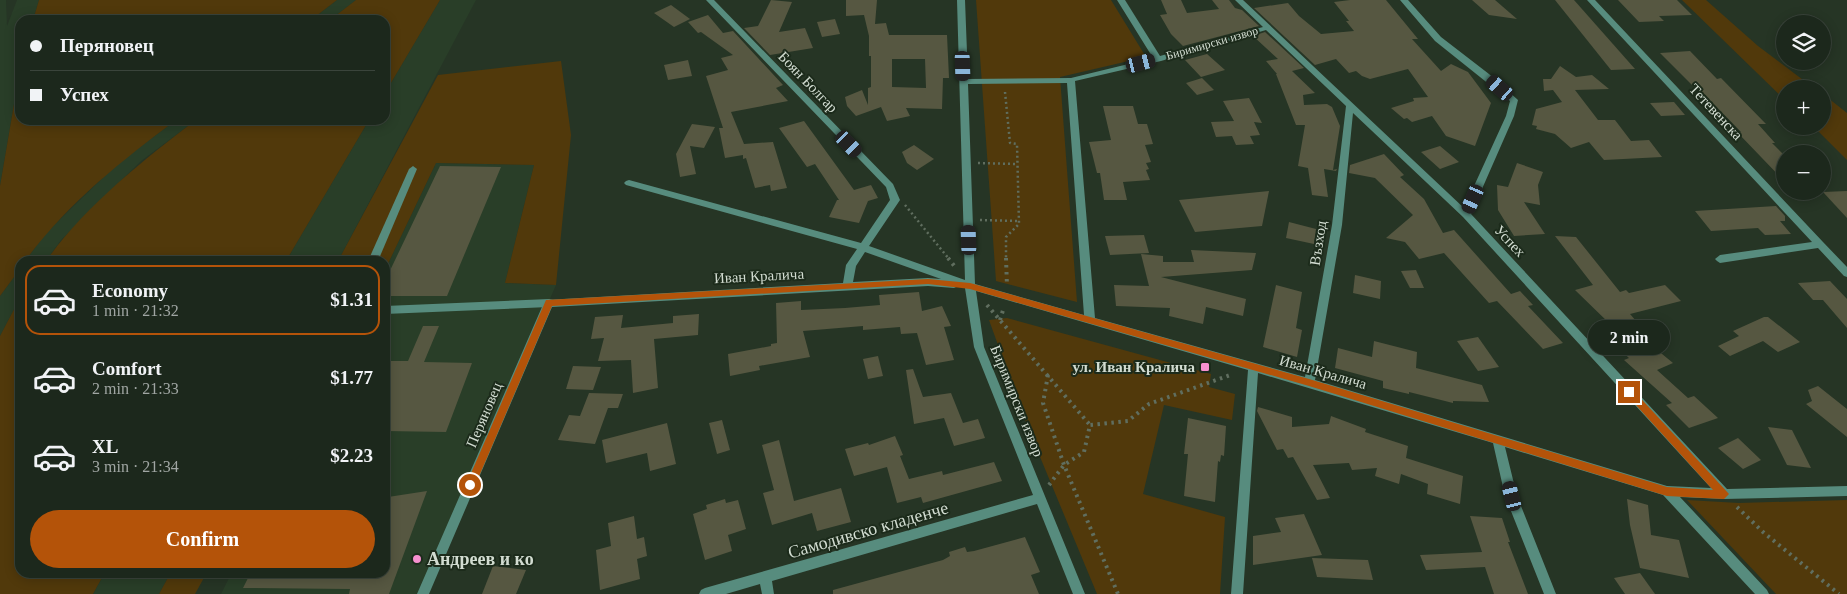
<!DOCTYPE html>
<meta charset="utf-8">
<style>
:root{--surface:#1c281c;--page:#253025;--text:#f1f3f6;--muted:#a0a6a3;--line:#3a443b;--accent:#b45309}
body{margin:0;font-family:Georgia,serif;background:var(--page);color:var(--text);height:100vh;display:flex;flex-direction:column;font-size:19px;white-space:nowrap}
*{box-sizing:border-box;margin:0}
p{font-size:16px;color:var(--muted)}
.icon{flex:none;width:28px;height:28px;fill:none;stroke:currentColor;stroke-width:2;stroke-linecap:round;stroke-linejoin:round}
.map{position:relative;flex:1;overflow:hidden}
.side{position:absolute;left:15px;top:256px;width:375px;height:322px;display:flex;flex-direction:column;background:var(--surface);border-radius:15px;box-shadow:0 2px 12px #0003,0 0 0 1px var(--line)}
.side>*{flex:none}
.banner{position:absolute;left:15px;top:15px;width:375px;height:110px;border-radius:15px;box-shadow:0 2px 12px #0003,0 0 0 1px var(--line);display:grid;align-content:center;height:110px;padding:0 15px;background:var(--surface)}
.tools{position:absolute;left:1776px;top:15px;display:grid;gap:10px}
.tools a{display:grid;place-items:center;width:55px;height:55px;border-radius:50%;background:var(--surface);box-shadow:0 2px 12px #0003,0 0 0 1px var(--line);font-size:25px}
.end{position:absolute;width:22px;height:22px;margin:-11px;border:6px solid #b45309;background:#fff;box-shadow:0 0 0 2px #fff}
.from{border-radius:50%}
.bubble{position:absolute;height:35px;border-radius:18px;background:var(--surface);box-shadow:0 2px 12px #0003,0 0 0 1px var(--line);font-size:16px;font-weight:600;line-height:35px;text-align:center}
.car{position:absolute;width:15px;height:30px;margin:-15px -8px;border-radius:6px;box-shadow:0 0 4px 1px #0007;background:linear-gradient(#222 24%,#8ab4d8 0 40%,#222 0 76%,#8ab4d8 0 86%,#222 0)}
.banner b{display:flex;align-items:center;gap:18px;height:48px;font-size:19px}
.banner b+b{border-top:1px solid var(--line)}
.banner i{width:12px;height:12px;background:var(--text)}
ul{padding:9px 0 0;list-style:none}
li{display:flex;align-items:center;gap:15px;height:70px;margin:0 10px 8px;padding:0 5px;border:2px solid transparent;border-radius:15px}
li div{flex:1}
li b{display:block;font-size:19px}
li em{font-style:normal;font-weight:600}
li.active{border-color:var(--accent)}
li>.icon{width:45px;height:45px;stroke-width:1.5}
.primary-button{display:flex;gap:10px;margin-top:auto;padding:10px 15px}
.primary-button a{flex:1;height:58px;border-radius:30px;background:var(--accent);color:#fff;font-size:20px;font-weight:600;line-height:58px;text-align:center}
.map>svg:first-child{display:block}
</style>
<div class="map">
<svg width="1847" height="594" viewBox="0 0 1847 594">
<rect width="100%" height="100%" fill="#263525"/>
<g fill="#293e28">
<polygon points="0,0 6,0 7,26 17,0 39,0 33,20 20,20 20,69 0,186"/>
<polygon points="337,0 356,0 330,20 311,20"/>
<polygon points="440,0 476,0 338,261 286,261 369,120 385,120 385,93"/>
<polygon points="176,120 196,120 141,161 61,240 46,261 25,261 46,233 116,165"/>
<polygon points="436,163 534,165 505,283 556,285 423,594 221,594 231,574 385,574 385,270"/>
<polygon points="20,269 20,298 0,336 0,296"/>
<polygon points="104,574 170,574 159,594 93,594"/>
</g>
<g fill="#51390b">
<polygon points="39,0 337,0 311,20 33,20"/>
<polygon points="356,0 440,0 385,93 385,20 330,20"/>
<polygon points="976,0 1111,0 1146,57 1060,77 1077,302 996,281"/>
<polygon points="1682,0 1706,0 1758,46 1815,89 1785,89 1785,100"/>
<polygon points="561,61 571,135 556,285 505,283 534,165 436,163 385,270 385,261 338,261 438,75"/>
<path d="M 20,69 L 20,120 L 176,120 C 120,162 67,204 25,261 L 20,261 L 20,269 L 0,296 L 0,186 Z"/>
<polygon points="1823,94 1847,113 1847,160 1813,126 1822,126"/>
<path d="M 196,120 L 369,120 L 286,261 L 46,261 C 84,207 143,160 196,120 Z"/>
<polygon points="20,298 20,574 104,574 93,594 0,594 0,336"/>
<polygon points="1007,318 1211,374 1209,387 1235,394 1232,420 1164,405 1143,494 1225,517 1220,594 1097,594 1028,428 989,320"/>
<polygon points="1687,500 1739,503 1847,500 1847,594 1776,594"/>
<polygon points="170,574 206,574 195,594 159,594"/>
</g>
<g fill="#565741" fill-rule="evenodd">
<polygon points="771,0 792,2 779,32 805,28 813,48 770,55 744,28 758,26"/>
<path d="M 846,0 L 877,0 L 875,24 L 886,23 L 889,35 L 947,35 L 949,78 L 943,78 L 942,109 L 906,108 L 910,116 L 887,121 L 881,107 L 856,116 L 847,106 L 845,97 L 862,90 L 868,105 L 868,88 L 871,87 L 871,56 L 869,56 L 869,36 L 864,15 L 846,16 ZM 892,59 L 925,59 L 926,88 L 892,87 Z"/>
<polygon points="1161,0 1181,0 1187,13 1219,9 1212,0 1229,0 1235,8 1242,10 1259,26 1183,46 1171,34 1160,15 1167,14"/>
<polygon points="1350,0 1386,0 1418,39 1412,39 1441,71 1451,64 1468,72 1491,103 1475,146 1446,136 1432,116 1412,122 1407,118 1404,119 1391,108 1414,101 1413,98 1428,97 1408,69 1370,79 1362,76 1356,71 1349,73 1336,59 1315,65 1254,8 1288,3 1299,16 1321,34 1354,31 1346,21 1349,21 1334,2"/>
<polygon points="1472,0 1495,0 1517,19 1489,15"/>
<polygon points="1555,0 1574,0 1635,69 1611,70"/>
<polygon points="1618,0 1677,0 1692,15 1659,16 1664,21 1639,22"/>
<polygon points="671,5 690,19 674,27 654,13"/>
<polygon points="708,15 723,33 733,31 783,85 776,88 788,101 731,112 744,144 773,142 787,188 771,191 770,185 755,188 746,158 743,159 743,155 725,158 719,128 723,128 706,76 728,70 721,58 733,55 701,32 698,33 688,22"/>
<polygon points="835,19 840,34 822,37 817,22"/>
<polygon points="1265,32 1304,68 1292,71 1315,93 1303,95 1304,105 1327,104 1332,107 1340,126 1333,170 1337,169 1336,171 1324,169 1328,197 1312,195 1308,168 1298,166 1305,125 1296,125 1276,74 1277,74 1266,61 1278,59 1253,36"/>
<polygon points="1690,51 1717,79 1721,78 1766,124 1758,124 1775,143 1772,143 1785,156 1785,182 1737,132 1741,132 1705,95 1702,95 1660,53"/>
<polygon points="1207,54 1225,70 1201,77 1185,60"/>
<polygon points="688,60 692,76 668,80 664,65"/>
<polygon points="1560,66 1576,77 1592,75 1609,89 1575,90 1598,120 1615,120 1631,141 1649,140 1662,157 1604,160 1589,142 1571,148 1555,134 1536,129 1537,126 1532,125 1536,109 1562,102 1553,90 1544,91 1543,79 1551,79"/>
<polygon points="1202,78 1214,90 1197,95 1186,83"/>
<polygon points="1249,98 1262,123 1254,122 1260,135 1250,136 1254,144 1236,145 1232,136 1216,137 1211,122 1234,121 1223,101"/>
<polygon points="1674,102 1685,115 1661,116 1650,103"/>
<polygon points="1103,106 1133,106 1138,124 1147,124 1153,144 1145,145 1151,162 1146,163 1149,169 1146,170 1150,180 1123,182 1127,200 1104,200 1100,173 1097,173 1092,153 1089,142 1111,140"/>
<polygon points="804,121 854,190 871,185 878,198 868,201 859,223 829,217 837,200 839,200 815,164 807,167 779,128"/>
<polygon points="692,124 715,127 704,148 690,146 696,174 680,177 676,154"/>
<polygon points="914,145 934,159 917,170 907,163 902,152"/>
<polygon points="1440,146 1459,162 1440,169 1421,152"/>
<polygon points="1384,154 1404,175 1400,177 1424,199 1443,233 1454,230 1511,294 1520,291 1533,305 1528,306 1563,343 1543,349 1497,301 1489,303 1444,253 1419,259 1405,242 1386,238 1413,215 1375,178 1349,173 1350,165"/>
<polygon points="1517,163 1543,172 1538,185 1540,205 1524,202 1545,234 1514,236 1498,210 1497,185 1508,187"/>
<polygon points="440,166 501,167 447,296 385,296 385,281"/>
<polygon points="1269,191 1262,226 1195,232 1179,200"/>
<polygon points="1847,191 1847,218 1823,192"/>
<polygon points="1776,206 1785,216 1785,221 1780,221 1791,234 1765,235 1758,228 1711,231 1695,211"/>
<polygon points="1289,222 1316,229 1314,244 1286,238"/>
<polygon points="1144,235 1149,253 1110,255 1105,236"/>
<polygon points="1555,236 1576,237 1620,292 1626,290 1629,293 1665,285 1681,301 1630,314 1649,336 1652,335 1663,347 1656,349 1673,363 1657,370 1688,398 1694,396 1718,418 1689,428 1666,405 1672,403 1624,360 1629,358 1601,332 1609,329 1605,326 1610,324 1575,290 1593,285"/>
<polygon points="1191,250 1256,253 1252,270 1161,277 1246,299 1243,316 1206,307 1203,324 1169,316 1170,308 1116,306 1114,285 1149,286 1141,254 1163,256 1163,262 1194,262"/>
<polygon points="1416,270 1424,288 1410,288 1401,271"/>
<polygon points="1355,275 1381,281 1380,299 1353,293"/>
<polygon points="1830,281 1847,299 1847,328 1823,300 1813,300 1798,283"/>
<polygon points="1276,285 1302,292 1296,328 1302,330 1297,357 1263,347"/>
<polygon points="919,292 922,311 942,306 951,326 944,327 954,360 926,365 917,333 901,334 900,327 863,330 863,326 803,331 810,357 759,366 760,370 730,376 728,354 771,346 771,344 777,343 776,303 801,301 801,310 845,308 880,305 879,295"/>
<polygon points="699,314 698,335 654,339 658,388 633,393 631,360 598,361 604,338 591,339 595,317 623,315 621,328 673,323 673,316"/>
<polygon points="1764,317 1768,317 1800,342 1778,352 1763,341 1730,356 1718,346 1739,336 1733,331"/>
<polygon points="423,326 439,326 424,362 472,363 446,432 385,431 385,361 408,361"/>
<polygon points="1478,337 1499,367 1478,371 1457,341"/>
<polygon points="1374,341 1417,352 1416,368 1482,385 1489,402 1453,401 1453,403 1409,392 1409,394 1383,388 1383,381 1335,368 1338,348 1372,357"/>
<polygon points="878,356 883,376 868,379 863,359"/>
<polygon points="573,366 601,367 593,390 566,389"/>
<polygon points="913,369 923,397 951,393 963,423 978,419 985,438 954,446 944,418 914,424 906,370"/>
<polygon points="1818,386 1847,409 1847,437 1806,404 1812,401 1808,390"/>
<polygon points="589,393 623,394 618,408 608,408 595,444 558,440 569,415 580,416"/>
<polygon points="1258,407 1292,417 1292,427 1329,424 1331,416 1366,429 1365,432 1408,446 1406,458 1463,476 1460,504 1427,494 1428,484 1401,474 1399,484 1375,476 1377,468 1352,470 1349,463 1313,465 1330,498 1317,500 1293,457 1288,458 1283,449 1277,450 1257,411"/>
<polygon points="1188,418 1226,426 1224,456 1221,455 1220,462 1218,461 1215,502 1184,496 1188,454 1184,454"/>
<polygon points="722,420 730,450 717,454 709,423"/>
<polygon points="667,423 676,464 650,471 647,453 606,463 602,440"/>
<polygon points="1768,427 1792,430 1811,468 1787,465"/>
<polygon points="895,436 903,455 900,456 909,479 942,471 943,475 994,462 1002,481 923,503 921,497 897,503 887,467 854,476 845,449 868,443 869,445"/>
<polygon points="1738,438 1761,460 1743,469 1718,448"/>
<polygon points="779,440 794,501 841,488 851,522 817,531 812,513 772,525 763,493 774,490 762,445"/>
<polygon points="427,491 389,594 349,594 350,589 243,588 250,574 385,574 385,504 388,497"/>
<polygon points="725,499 726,503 738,500 746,529 728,535 732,551 705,560 693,514 707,509 706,505"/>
<polygon points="1627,499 1648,505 1651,535 1679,540 1689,578 1640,568 1630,525"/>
<polygon points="1304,514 1322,555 1253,565 1253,536 1281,532 1275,518"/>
<polygon points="634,516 637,539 644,537 647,556 637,559 640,579 600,590 596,550 611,546 608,523"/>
<polygon points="1470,516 1502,518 1510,542 1508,542 1528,594 1494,594 1485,567 1426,570 1420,555 1482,552"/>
<polygon points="1025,537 1040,572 1031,575 1039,594 833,594 833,590 943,560 950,556 949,552 965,547 967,552 974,551"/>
<polygon points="1312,558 1368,560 1373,580 1317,577"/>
<polygon points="493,566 526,570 516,594 482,594"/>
<polygon points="1640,573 1655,594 1625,594 1614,578"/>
</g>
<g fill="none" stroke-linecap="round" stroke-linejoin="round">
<g stroke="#606e5f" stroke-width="2.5" stroke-dasharray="2 3" stroke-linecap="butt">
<polyline points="1005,92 1010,143 1017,144 1019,224 1006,237 1006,259"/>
<polyline points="978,163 1017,164"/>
<polyline points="905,205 949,259"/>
<polyline points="980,220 1019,221"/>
</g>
<g stroke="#606e5f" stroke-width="4" stroke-dasharray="2.5 4.5" stroke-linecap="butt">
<polyline points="948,258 956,268"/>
<polyline points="1006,258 1007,286"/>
<polyline points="987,305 1090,425"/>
<polyline points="1000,320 1004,307"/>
<polyline points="1048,375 1043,403 1064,465 1118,594"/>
<polyline points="1049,485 1064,465 1084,452 1090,425 1128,421 1149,404 1233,374"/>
<polyline points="1737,507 1763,532 1839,594"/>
</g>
<g fill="#578c7e" fill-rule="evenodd">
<polygon points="413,166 417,169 378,261 368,261 409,169"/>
<polygon points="549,299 553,300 554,303 553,306 549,307 385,314 385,306"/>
</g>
<g fill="#578c7e" fill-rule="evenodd">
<path d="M 706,0 L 714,0 L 893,184 L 900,200 L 869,246 L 965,280 L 957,0 L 965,0 L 968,79 L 1071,78 L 1153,58 L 1117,0 L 1125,0 L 1160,56 L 1263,27 L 1235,0 L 1243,0 L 1464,208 L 1506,116 L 1510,101 L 1435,41 L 1400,0 L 1408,0 L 1441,37 L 1489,74 L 1518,100 L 1514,116 L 1471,214 L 1727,489 L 1847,486 L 1847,496 L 1724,499 L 1680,497 L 1767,590 L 1769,594 L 1755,594 L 1663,495 L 1505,447 L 1517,496 L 1556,594 L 1544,594 L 1505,496 L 1493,443 L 1258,373 L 1243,594 L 1231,594 L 1248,370 L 976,291 L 984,347 L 1085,594 L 1073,594 L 1037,504 L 772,581 L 774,594 L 762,594 L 760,584 L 726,594 L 699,594 L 701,590 L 705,588 L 1033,495 L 974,347 L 965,288 L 958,286 L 954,288 L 928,286 L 552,307 L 429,594 L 417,594 L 545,300 L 843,283 L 846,265 L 857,249 L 626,185 L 624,183 L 626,181 L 629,180 L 861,243 L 890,200 L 886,187 ZM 1266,30 L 1346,106 L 1332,225 L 1305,377 L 1095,318 L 1075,81 L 1161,61 ZM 1067,83 L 1084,315 L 975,284 L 968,84 ZM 1353,113 L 1463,217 L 1711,488 L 1667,486 L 1315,380 L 1342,225 ZM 865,252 L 941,279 L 928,278 L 853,282 L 856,266 Z"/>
<polygon points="1587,0 1595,0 1823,242 1847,267 1847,277 1844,276 1818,248 1720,263 1717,261 1715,259 1720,255 1812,242"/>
</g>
</g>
<polygon fill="#b45309" points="928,279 970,283 1309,379 1667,487 1713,490 1626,394 1624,392 1629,388 1632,389 1729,494 1724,499 1667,496 1309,386 970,289 928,284 552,306 474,488 470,489 466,485 546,300"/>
<g fill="#f690cf" stroke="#1c2b1b" stroke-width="2">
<rect x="1200" y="362" width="10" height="10" rx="2.5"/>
<circle cx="417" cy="559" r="5"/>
</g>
<g text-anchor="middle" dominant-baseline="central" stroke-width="4" stroke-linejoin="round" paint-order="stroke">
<g font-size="12" fill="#d2dcd1" stroke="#1c2b1b">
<text transform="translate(1212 43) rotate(-16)">Биримирски извор</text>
</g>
<g font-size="15" fill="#d2dcd1" stroke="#1c2b1b">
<text transform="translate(808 82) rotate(46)">Боян Болгар</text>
<text transform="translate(1716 112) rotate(47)">Тетевенска</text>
<text transform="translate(1510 241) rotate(47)">Успех</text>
<text transform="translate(1318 243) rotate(-81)">Възход</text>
<text transform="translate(759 276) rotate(-3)">Иван Кралича</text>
<text transform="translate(1323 372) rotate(16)">Иван Кралича</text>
<text transform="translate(1017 401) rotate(68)">Биримирски извор</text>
<text transform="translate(484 415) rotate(-67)">Перяновец</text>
</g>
<g font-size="15" font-weight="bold" fill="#d2dcd1" stroke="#1c2b1b" text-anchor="end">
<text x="1195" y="367">ул. Иван Кралича</text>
</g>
<g font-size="18" fill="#d2dcd1" stroke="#1c2b1b">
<text transform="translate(868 530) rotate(-16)">Самодивско кладенче</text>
</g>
<g font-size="18" font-weight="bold" fill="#d2dcd1" stroke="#1c2b1b" text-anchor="start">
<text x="427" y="559">Андреев и ко</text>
</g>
</g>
</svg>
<div class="tools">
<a><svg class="icon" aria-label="layers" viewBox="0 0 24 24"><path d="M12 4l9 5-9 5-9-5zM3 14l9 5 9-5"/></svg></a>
<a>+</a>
<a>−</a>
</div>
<i class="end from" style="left:470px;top:485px"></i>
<i class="end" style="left:1629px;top:392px"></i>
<div class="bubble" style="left:1588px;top:320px;width:82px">2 min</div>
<i class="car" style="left:1141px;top:63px;rotate:76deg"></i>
<i class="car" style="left:963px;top:66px;rotate:178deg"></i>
<i class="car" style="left:1500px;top:88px;rotate:311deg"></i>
<i class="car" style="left:849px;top:144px;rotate:136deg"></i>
<i class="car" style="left:1473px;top:199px;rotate:204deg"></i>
<i class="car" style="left:969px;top:240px;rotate:358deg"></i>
<i class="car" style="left:1512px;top:496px;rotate:346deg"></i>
<div class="banner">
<b><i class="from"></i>Перяновец</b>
<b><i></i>Успех</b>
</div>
<section class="side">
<ul>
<li class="active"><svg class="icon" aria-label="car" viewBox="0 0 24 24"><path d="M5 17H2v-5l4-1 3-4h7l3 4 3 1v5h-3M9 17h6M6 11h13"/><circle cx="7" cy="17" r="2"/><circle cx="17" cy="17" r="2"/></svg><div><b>Economy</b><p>1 min · 21:32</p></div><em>$1.31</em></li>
<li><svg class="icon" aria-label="car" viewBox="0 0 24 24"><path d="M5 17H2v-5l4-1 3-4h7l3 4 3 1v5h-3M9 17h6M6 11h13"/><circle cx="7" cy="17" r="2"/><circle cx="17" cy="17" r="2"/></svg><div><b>Comfort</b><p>2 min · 21:33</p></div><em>$1.77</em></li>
<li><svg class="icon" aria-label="car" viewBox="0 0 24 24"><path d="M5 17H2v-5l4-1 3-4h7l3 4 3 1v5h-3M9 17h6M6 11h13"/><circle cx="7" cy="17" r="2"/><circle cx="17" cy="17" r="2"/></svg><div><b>XL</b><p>3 min · 21:34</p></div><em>$2.23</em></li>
</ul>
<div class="primary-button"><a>Confirm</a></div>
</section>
</div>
